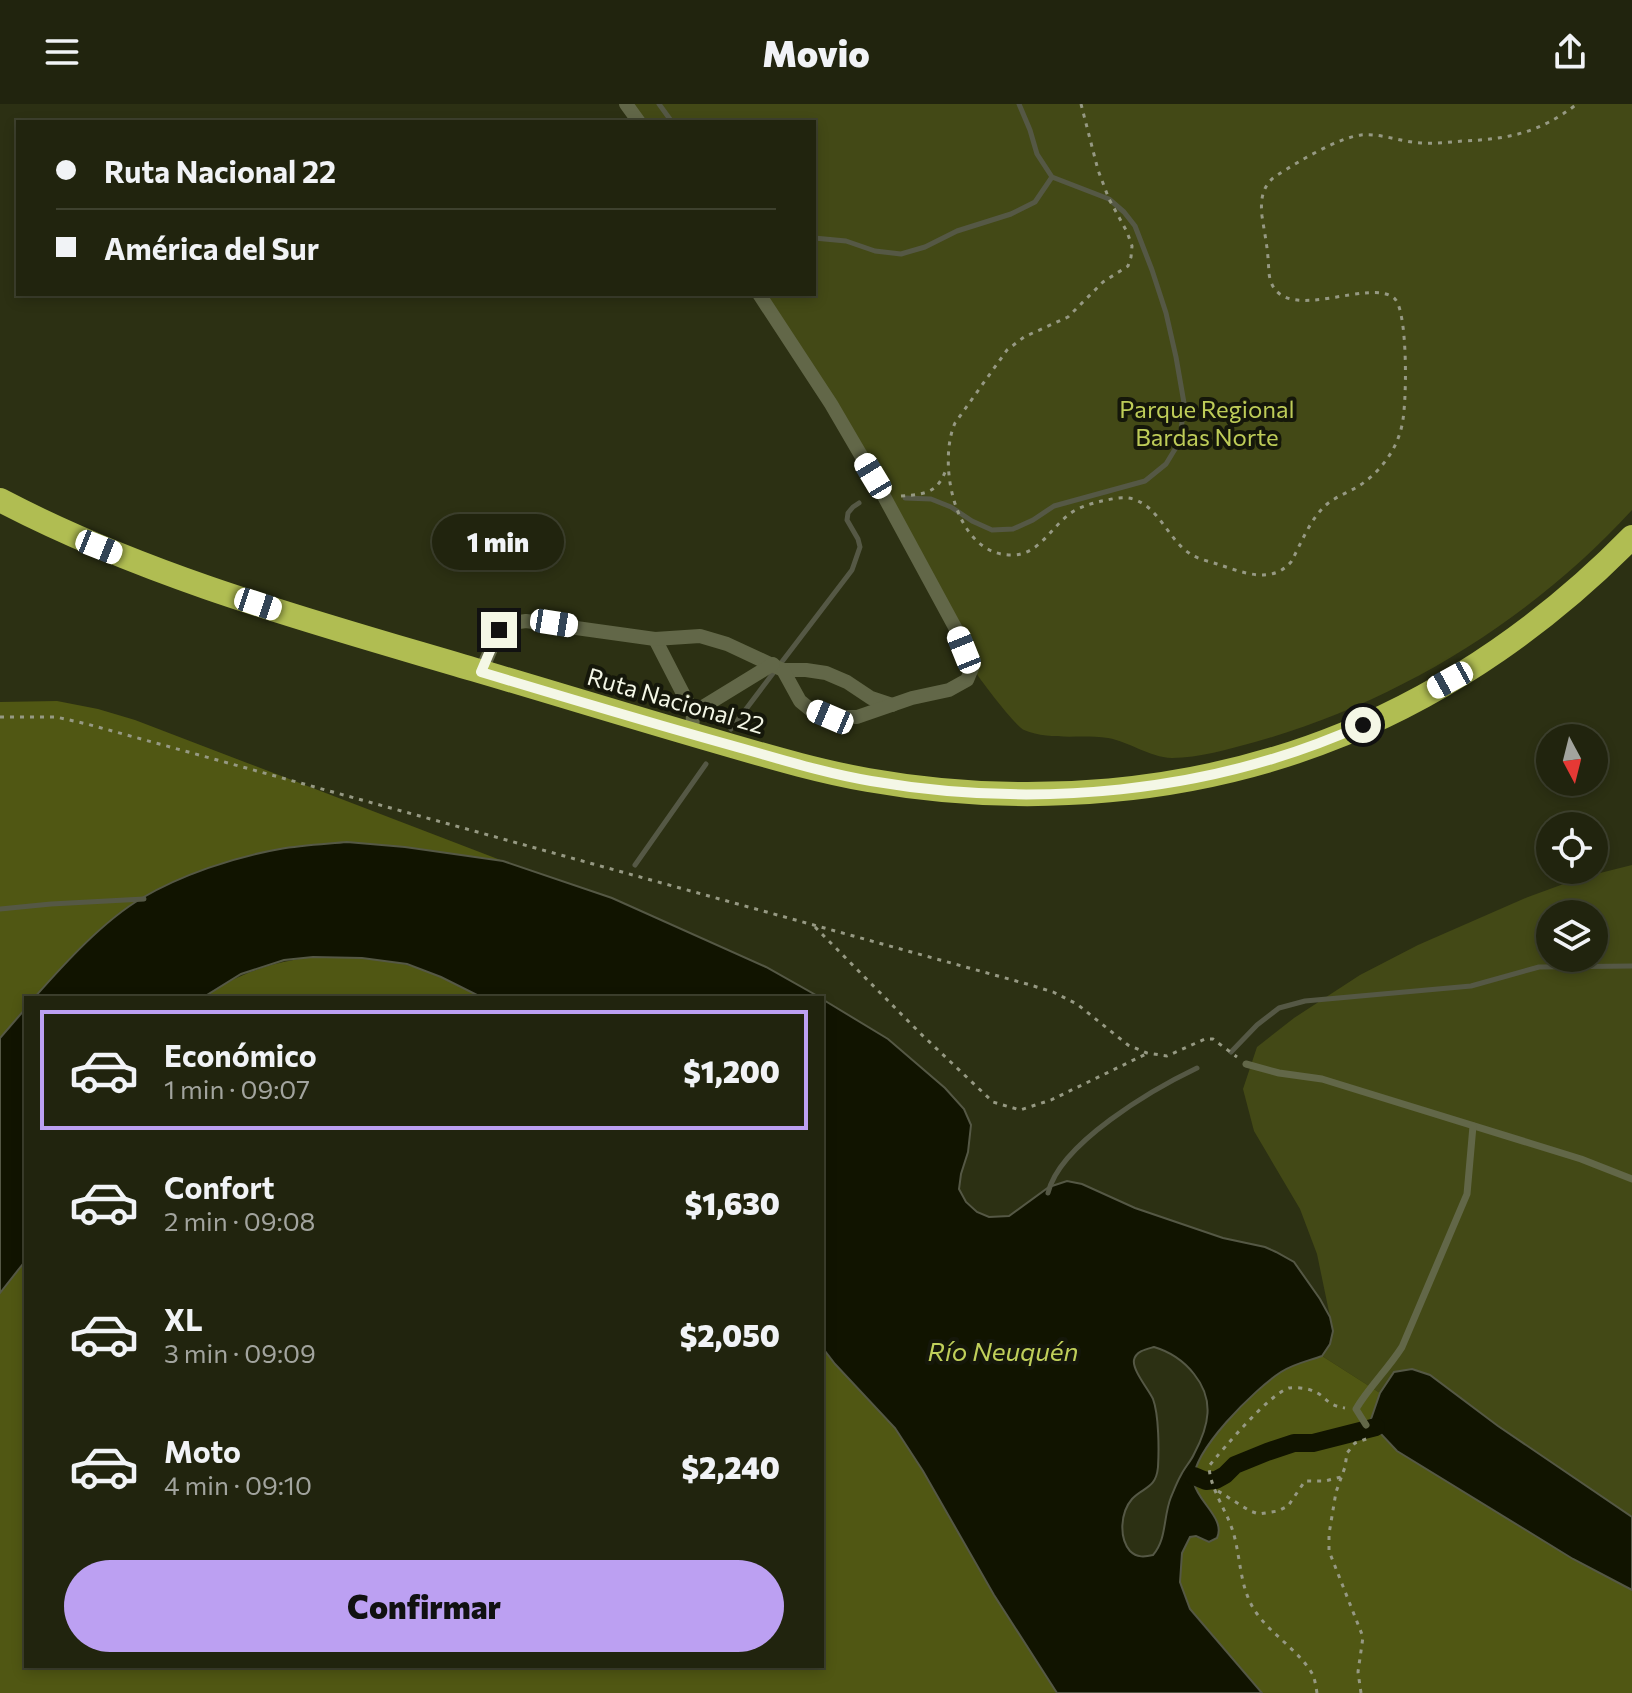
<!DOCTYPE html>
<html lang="es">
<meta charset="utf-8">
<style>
:root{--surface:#21240e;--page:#2d301c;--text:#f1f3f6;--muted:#a2a49e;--line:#3e412e;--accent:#bca0f2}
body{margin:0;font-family:Commissioner,sans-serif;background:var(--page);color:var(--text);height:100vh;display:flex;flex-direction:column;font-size:30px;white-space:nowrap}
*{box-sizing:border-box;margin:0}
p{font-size:26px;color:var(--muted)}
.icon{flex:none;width:44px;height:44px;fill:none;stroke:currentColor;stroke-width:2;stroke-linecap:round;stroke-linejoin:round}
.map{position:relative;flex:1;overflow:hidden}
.details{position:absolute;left:24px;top:892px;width:800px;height:672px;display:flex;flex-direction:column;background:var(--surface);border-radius:0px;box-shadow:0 4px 12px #0003,0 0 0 2px var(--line)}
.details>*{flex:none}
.hud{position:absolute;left:16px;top:16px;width:800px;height:176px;border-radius:0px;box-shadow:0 4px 12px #0003,0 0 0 2px var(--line);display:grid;align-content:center;height:176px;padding:0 40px;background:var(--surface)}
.needle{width:52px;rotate:173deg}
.buttons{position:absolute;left:1536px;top:620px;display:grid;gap:16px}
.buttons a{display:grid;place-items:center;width:72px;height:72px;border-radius:50%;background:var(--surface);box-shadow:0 4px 12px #0003,0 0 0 2px var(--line);font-size:40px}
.end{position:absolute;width:36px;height:36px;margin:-18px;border:10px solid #f4f7e6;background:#111;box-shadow:0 0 0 4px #111}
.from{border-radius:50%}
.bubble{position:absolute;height:56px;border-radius:28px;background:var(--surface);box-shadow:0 4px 12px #0003,0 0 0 2px var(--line);font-size:26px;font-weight:800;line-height:56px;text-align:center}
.car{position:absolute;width:24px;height:48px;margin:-24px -12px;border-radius:10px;box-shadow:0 0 6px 2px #0007;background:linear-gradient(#fff 24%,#345 0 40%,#fff 0 76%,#345 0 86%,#fff 0)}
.hud b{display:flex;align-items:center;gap:28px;height:76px;font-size:30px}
.hud b+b{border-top:2px solid var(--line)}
.hud i{width:20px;height:20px;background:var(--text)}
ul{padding:14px 0 0;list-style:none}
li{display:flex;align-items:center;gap:24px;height:120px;margin:0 16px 12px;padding:0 24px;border:4px solid transparent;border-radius:0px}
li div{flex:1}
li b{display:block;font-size:30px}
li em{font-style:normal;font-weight:800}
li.on{border-color:var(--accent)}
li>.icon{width:72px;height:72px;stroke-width:1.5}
.button{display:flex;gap:16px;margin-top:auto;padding:16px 40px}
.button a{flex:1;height:92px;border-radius:48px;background:var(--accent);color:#111;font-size:32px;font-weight:800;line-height:92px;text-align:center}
header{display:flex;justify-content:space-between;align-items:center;height:104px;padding:0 40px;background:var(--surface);font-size:36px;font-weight:800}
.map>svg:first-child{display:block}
</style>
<header><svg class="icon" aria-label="menu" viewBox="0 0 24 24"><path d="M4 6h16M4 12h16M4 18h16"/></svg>Movio<svg class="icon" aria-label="share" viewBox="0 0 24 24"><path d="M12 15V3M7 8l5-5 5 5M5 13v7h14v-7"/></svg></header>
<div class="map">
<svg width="1632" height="1589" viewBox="0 0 1632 1589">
<rect width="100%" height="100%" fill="#2c3013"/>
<g fill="#434916" fill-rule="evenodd">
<path d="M 626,0 L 1632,0 L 1632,406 C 1531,516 1398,598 1255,638 C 1228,645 1199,654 1172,654 C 1149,653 1130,638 1108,634 C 1081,630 1050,637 1024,626 C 1016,623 976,571 971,561 C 965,550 961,539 957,527 L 759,190 L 814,190 L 814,18 L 639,18 Z"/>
<path d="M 1632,761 L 1632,1413 L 1498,1322 L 1453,1288 L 1394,1268 L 1380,1289 L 1322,1252 L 1330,1240 L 1333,1227 L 1317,1150 L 1300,1105 L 1254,1027 L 1243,985 L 1257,943 L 1294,914 L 1360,871 L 1418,841 L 1528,793 L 1580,774 ZM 1550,810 L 1594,810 L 1594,854 L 1550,854 Z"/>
</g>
<g fill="#505713">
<polygon points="57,597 98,605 135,616 503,757 405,743 347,738 101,825 57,868 34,894 26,894 26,904 0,934 0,598"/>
<path d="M 313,853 C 344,853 377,852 407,861 C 434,868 458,882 483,894 L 202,894 C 237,870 271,858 313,853 Z"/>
<polygon points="26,1156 26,1562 822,1562 822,1243 835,1260 895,1324 923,1367 994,1491 1057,1589 0,1589 0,1189"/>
<path d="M 1322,1252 L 1380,1289 L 1371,1315 L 1573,1455 L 1632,1486 L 1632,1589 L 1262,1589 L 1190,1505 L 1180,1478 L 1182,1449 L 1190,1433 C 1199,1431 1204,1439 1213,1437 C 1209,1424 1193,1382 1194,1371 C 1198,1341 1256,1284 1281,1268 C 1293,1260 1308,1256 1322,1252 Z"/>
</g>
<g fill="#111400" stroke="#555845" stroke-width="2" fill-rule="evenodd">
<path d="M 347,738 L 405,743 L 503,757 L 612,794 L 766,863 L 821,894 L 483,894 L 441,873 L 407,860 L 362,854 L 313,853 L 284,856 L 241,870 L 202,894 L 34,894 C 64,860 103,817 142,794 C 181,771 234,753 280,745 C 301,741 325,740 347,738 Z"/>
<path d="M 822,895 L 888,935 L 945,984 L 964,1005 L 971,1021 L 968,1048 L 961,1070 L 959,1085 L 966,1098 L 977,1108 L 989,1113 L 1009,1112 L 1049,1083 L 1067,1077 L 1082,1080 L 1135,1104 L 1223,1134 L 1265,1143 L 1276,1148 L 1294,1158 L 1320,1195 L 1330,1213 L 1333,1227 L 1330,1240 L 1322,1252 C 1308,1257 1293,1260 1281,1268 C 1256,1284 1189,1349 1194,1379 C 1198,1398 1226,1415 1217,1434 L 1209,1438 L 1196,1432 L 1190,1433 L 1182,1449 L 1180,1478 L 1190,1505 L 1262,1589 L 1057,1589 L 994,1491 L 923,1367 L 895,1324 L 835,1260 L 822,1243 ZM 1154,1243 C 1171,1248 1183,1256 1194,1270 C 1215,1296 1209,1322 1194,1350 C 1191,1357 1185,1363 1181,1371 C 1177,1378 1174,1386 1171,1393 C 1163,1413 1167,1435 1153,1451 C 1145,1453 1137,1454 1130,1447 C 1119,1434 1120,1409 1132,1395 C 1143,1383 1156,1385 1158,1363 C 1159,1346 1159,1311 1153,1295 C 1149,1286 1132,1266 1134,1256 C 1136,1247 1147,1245 1154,1243 Z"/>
<polygon points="26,904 26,1156 0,1189 0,934"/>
<polygon points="1412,1265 1430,1271 1498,1322 1632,1413 1632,1486 1573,1455 1397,1347 1380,1329 1371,1315 1380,1289 1394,1268"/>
</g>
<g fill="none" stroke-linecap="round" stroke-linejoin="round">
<g stroke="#555845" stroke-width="5">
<polyline points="659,0 672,18"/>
<polyline points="814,134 846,137 875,147 901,150 925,143 957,127 1011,110 1035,98 1052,73"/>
<polyline points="905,394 931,395 951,403 972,417 992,426 1013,425 1033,416 1054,402 1145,377 1166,360 1180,337 1184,299 1176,253 1166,209 1152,166 1135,122 1124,108 1109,95 1052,73 1037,50 1030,26 1019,0"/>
<polyline points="781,559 852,466 860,443 858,435 847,416 848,409 853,403 859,399"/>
<polyline points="731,625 774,568"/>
<polyline points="635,761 706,660"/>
<polyline points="0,805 51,800 144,795"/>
<polyline points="1231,948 1257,921 1279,904 1305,897 1471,882 1539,863 1632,862"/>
<path d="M 1048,1089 C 1060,1039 1153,985 1197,964"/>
</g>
<polyline stroke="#111400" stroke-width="18" points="1194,1372 1206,1377 1216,1376 1225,1371 1235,1361 1267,1348 1294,1339 1313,1339 1376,1323"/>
<g stroke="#969983" stroke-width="3" stroke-dasharray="4 6" stroke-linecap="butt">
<path d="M 1081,0 L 1098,66 L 1109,95 L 1127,128 L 1132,142 L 1131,153 L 1128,162 L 1103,178 L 1068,213 L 1024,233 L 1007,246 L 955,319 C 937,360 955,451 1011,451 C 1040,452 1052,420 1074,407 C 1083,402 1093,399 1102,397 C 1112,395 1123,392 1133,395 C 1159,403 1168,435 1189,449 C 1197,455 1208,457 1217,460 C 1242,468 1271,481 1291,458 C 1301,440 1310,415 1326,401 C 1335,393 1347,389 1357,383 C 1379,370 1397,346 1402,321 C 1407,300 1408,209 1395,195 C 1372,172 1287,221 1271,178 C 1268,170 1269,162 1268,154 C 1267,140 1264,126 1262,112 C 1260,94 1263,79 1279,70 C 1299,57 1338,34 1361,31 C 1381,29 1401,38 1421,39 C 1435,40 1449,38 1463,37 C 1509,35 1539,29 1577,0"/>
<path d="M 901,392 C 927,390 938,389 947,363"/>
<polyline points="0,613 56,613 87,620 1027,880 1053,888 1077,900 1128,941 1147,949 1167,952 1205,935 1213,935 1237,953"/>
<polyline points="815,823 920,929 993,998 1020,1006 1051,996 1146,950"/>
<polyline points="1218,1387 1250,1407 1259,1410 1278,1407 1288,1402 1305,1377 1325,1377 1341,1373"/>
<path d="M 1317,1589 C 1316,1583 1315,1576 1313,1571 C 1299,1546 1271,1531 1255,1507 C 1240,1484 1241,1457 1234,1431 C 1228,1408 1210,1386 1209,1362 C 1223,1345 1269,1290 1289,1284 C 1294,1283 1307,1284 1313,1287 C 1327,1292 1325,1301 1345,1304"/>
<polyline points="1361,1589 1358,1568 1363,1533 1329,1447 1329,1430 1336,1388 1345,1363 1347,1349 1355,1339 1369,1334"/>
</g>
<g stroke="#626748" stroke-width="7">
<polyline points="1246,960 1279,969 1322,975 1581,1055 1632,1075"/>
<path d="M 1366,1321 L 1356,1305 C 1369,1283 1388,1265 1402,1243 L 1467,1090 L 1473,1022"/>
</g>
<g stroke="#626748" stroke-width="14">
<polyline points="626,0 639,18"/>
<polyline points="655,535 693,609 692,632"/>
<polyline points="783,566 806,566 826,569 847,578 871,594 892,601"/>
<polyline points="481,568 499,526 512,519 526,517 655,535 700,532 727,540 783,566 800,597 811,606 830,613 857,613 912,594 949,586 967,576 972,564 957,527 873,372 831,300 759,190"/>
<polyline points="693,609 773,560"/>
</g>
<path stroke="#b0bd52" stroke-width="24" d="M 0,396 C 151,475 317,519 479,567 C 564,592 648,618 732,642 C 777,655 822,668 868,676 C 1026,704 1195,691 1344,630 C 1452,586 1551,516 1632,433"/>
</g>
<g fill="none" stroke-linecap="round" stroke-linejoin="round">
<path stroke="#f4f7e6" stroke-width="10" d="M 499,526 L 481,568 C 564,593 647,618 730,641 C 777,654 823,669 871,677 C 1034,705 1210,690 1363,621"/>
</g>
<g text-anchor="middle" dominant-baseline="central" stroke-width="8" stroke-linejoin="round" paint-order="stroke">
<g font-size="24" fill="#becc58" stroke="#15170a">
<text x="1207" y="304">Parque Regional<tspan x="1207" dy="28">Bardas Norte</tspan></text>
</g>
<g font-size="24" fill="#f4f7e6" stroke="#15170a">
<text transform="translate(676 596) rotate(16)">Ruta Nacional 22</text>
</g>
<g font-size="26" font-style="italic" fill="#c0cf5a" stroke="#15170a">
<text x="1003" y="1246">Río Neuquén</text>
</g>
</g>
</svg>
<div class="buttons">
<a><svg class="needle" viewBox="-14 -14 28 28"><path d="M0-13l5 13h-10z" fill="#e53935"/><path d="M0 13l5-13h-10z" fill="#a2a49e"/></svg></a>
<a><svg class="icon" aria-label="locate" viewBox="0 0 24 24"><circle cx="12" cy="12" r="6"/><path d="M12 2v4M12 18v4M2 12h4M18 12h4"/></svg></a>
<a><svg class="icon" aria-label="layers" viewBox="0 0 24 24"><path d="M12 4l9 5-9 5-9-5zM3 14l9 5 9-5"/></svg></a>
</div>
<i class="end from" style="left:1363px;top:621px"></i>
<i class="end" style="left:499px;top:526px"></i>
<div class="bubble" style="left:432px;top:410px;width:132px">1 min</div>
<i class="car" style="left:873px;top:372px;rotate:329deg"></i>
<i class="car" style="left:99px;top:443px;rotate:112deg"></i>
<i class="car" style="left:258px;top:500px;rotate:108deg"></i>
<i class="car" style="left:554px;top:519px;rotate:99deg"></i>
<i class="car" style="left:964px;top:546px;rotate:338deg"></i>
<i class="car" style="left:1450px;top:576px;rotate:241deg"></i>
<i class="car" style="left:830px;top:613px;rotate:293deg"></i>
<div class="hud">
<b><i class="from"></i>Ruta Nacional 22</b>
<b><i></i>América del Sur</b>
</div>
<section class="details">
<ul>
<li class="on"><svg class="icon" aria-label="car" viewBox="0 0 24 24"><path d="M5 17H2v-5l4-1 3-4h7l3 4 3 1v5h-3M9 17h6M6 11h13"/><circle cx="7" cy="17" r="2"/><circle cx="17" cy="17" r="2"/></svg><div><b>Económico</b><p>1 min · 09:07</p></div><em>$1,200</em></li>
<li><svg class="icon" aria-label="car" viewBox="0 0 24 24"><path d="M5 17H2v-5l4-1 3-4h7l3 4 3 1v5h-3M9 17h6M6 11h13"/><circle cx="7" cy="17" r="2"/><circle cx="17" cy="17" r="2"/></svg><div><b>Confort</b><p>2 min · 09:08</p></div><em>$1,630</em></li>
<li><svg class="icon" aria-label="car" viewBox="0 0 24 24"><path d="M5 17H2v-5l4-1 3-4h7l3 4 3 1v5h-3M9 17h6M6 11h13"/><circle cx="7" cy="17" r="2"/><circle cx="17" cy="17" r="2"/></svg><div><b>XL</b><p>3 min · 09:09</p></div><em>$2,050</em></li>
<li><svg class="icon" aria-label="car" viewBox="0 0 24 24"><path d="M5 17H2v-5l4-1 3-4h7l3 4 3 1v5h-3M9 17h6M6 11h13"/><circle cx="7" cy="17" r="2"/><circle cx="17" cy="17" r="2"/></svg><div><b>Moto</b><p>4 min · 09:10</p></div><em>$2,240</em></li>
</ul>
<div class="button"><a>Confirmar</a></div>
</section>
</div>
